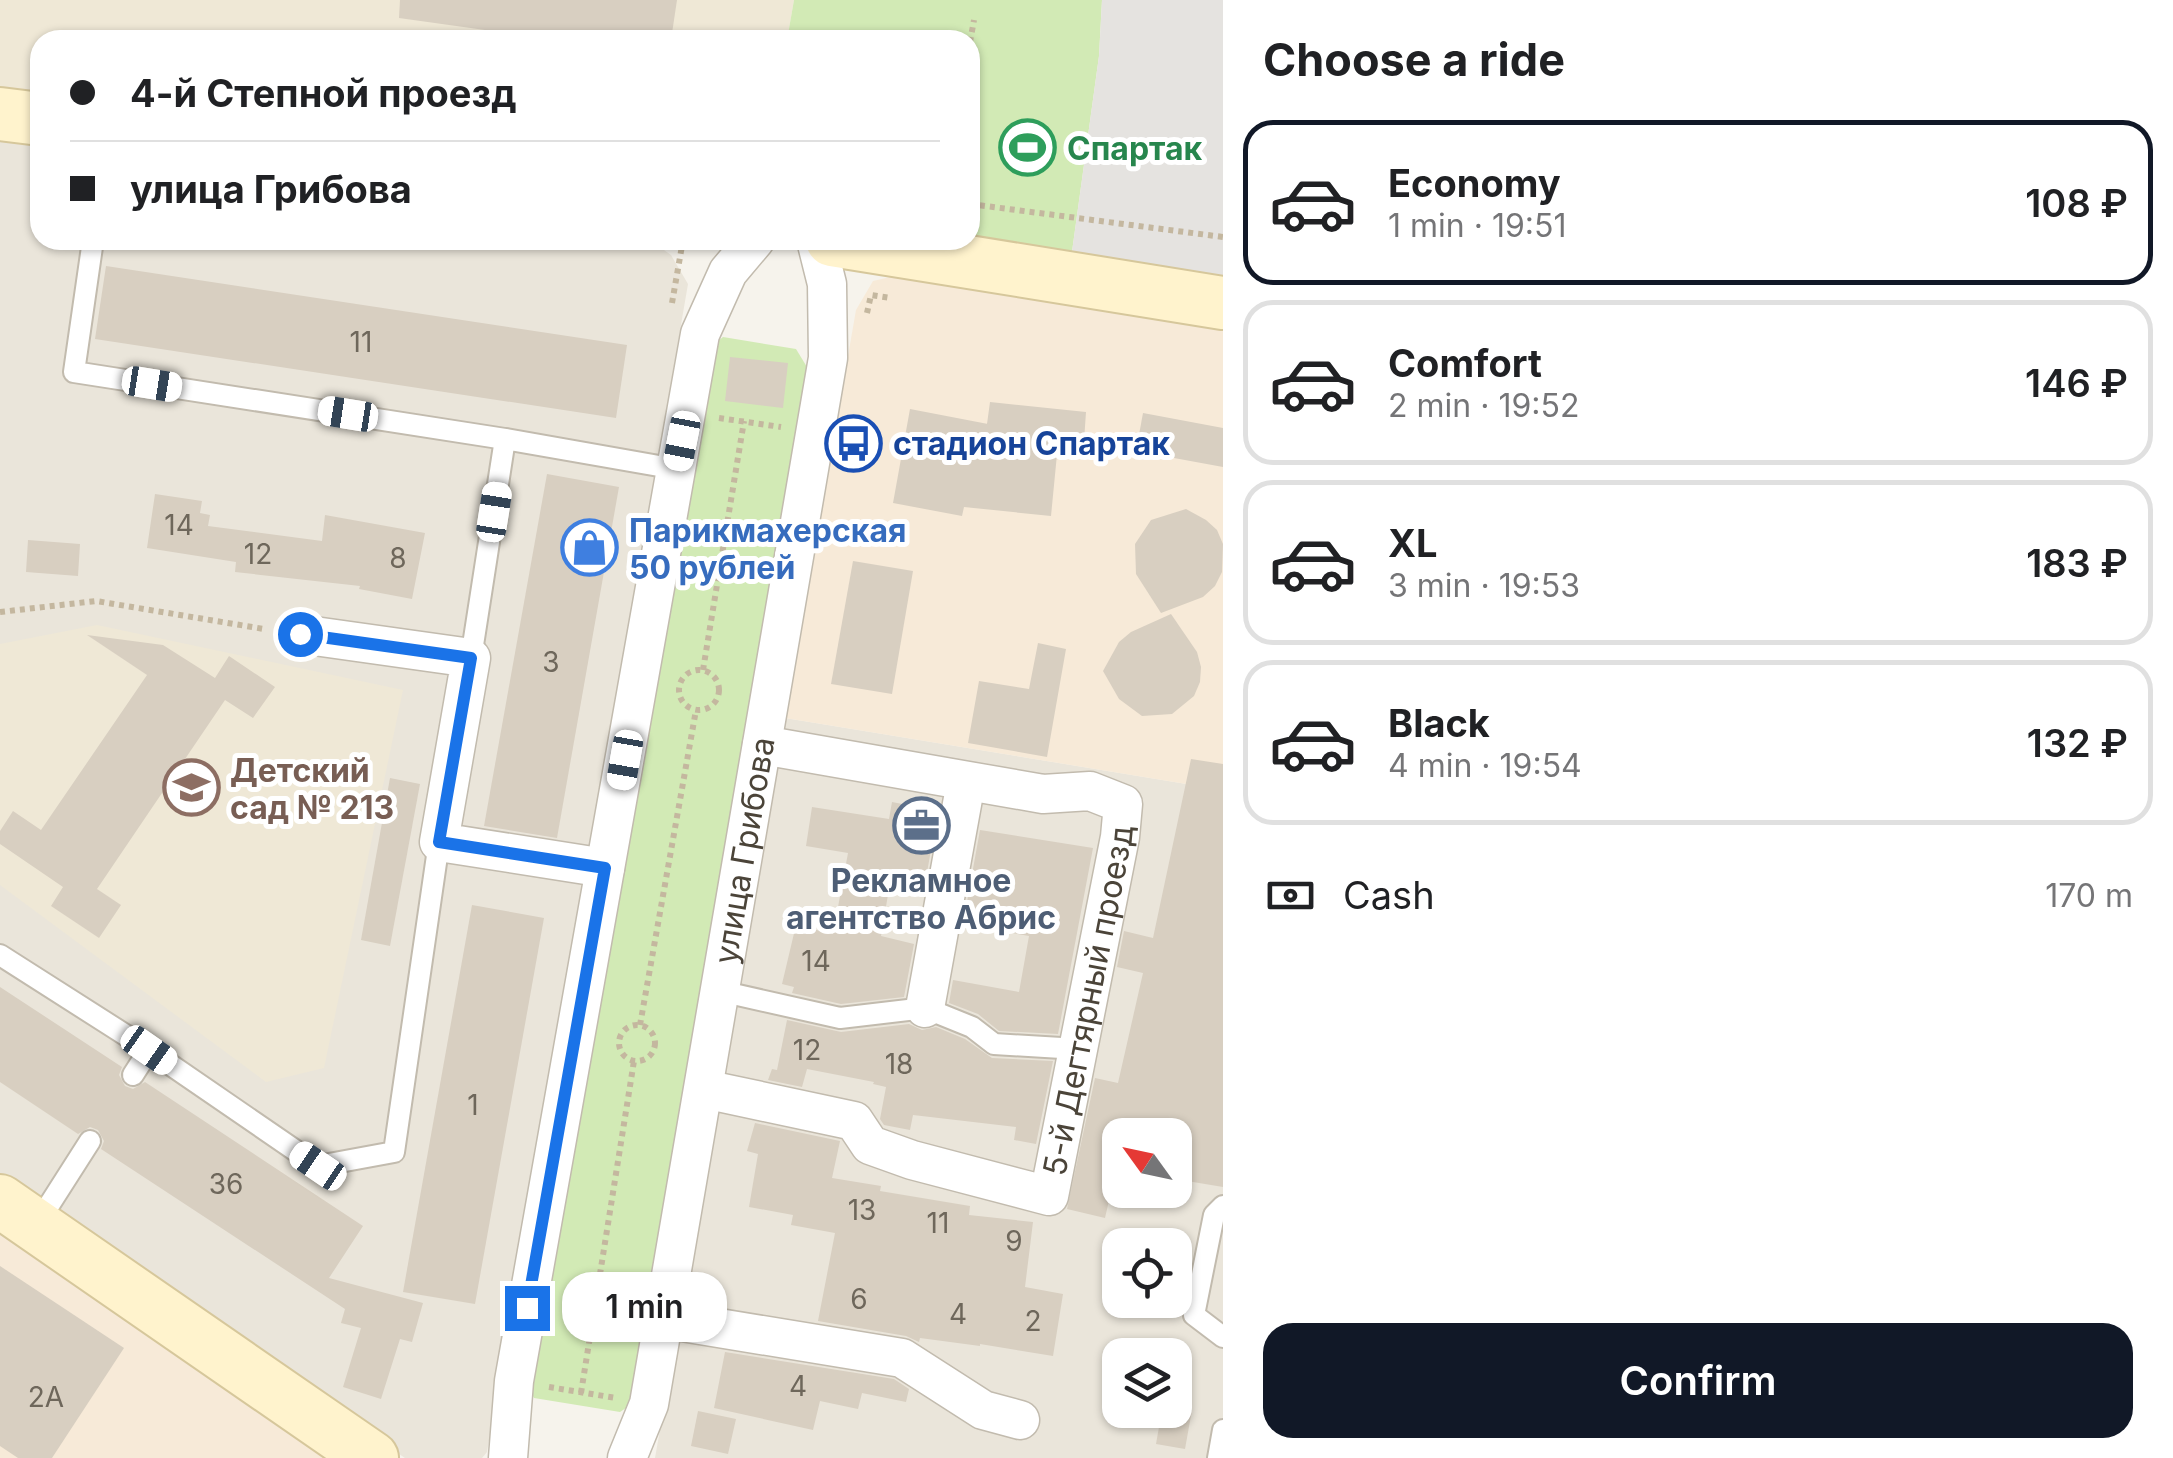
<!DOCTYPE html>
<meta charset="utf-8">
<style>
:root{--surface:#fff;--page:#f6f6f6;--text:#202124;--muted:#757577;--line:#e0e0e0;--accent:#111827}
body{margin:0;font-family:Inter,sans-serif;background:var(--page);color:var(--text);height:100vh;display:flex;flex-direction:column;font-size:38px;white-space:nowrap}
*{box-sizing:border-box;margin:0}
p{font-size:32px;color:var(--muted)}
.icon{flex:none;width:55px;height:55px;fill:none;stroke:currentColor;stroke-width:2;stroke-linecap:round;stroke-linejoin:round}
.map{position:relative;flex:1;overflow:hidden}
.drawer{display:flex;flex-direction:column;background:var(--surface);width:950px}
.drawer>*{flex:none}
.banner{position:absolute;left:30px;top:30px;width:950px;height:220px;border-radius:30px;box-shadow:0 2px 8px #0004;display:grid;align-content:center;height:220px;padding:0 40px;background:var(--surface)}
.needle{width:65px;rotate:303deg}
.tools{position:absolute;left:1102px;top:1118px;display:grid;gap:20px}
.tools a{display:grid;place-items:center;width:90px;height:90px;border-radius:20px;background:var(--surface);box-shadow:0 2px 8px #0004;font-size:50px}
.end{position:absolute;width:45px;height:45px;margin:-22px;border:12px solid #1a73e8;background:#fff;box-shadow:0 0 0 5px #fff}
.from{border-radius:50%}
.bubble{position:absolute;height:70px;border-radius:30px;background:var(--surface);box-shadow:0 2px 8px #0004;font-size:32px;font-weight:600;line-height:70px;text-align:center}
.car{position:absolute;width:30px;height:60px;margin:-30px -15px;border-radius:12px;box-shadow:0 0 8px 2px #0007;background:linear-gradient(#fff 24%,#345 0 40%,#fff 0 76%,#345 0 86%,#fff 0)}
.banner b{display:flex;align-items:center;gap:35px;height:95px;font-size:38px}
.banner b+b{border-top:2px solid var(--line)}
.banner i{width:25px;height:25px;background:var(--text)}
ul{padding:0;list-style:none}
li{display:flex;align-items:center;gap:30px;height:165px;margin:0 20px 15px;padding:0 20px;border:5px solid var(--line);border-radius:30px}
li div{flex:1}
li b{display:block;font-size:38px}
li em{font-style:normal;font-weight:600}
li.current{border-color:var(--accent)}
li>.icon{width:90px;height:90px;stroke-width:1.5}
h2{padding:0 40px;font-size:45px;line-height:120px}
.pay{display:flex;align-items:center;gap:25px;height:110px;padding:0 40px;font-size:38px}
.pay p{margin-inline-start:auto}
.action{display:flex;gap:20px;margin-top:auto;padding:20px 40px}
.action a{flex:1;height:115px;border-radius:30px;background:var(--accent);color:#fff;font-size:40px;font-weight:600;line-height:115px;text-align:center}
main{display:flex;flex:1;min-height:0}
.map>svg:first-child{display:block}
</style>
<main>
<div class="map">
<svg width="1223" height="1458" viewBox="0 0 1223 1458">
<rect width="100%" height="100%" fill="#f6f3ec"/>
<g fill="#eae5da" fill-rule="evenodd">
<polygon points="0,139 40,145 40,240 650,240 671,255 688,284 487,1452 482,1458 405,1458 0,1185"/>
<path d="M 785,718 L 1223,790 L 1223,1458 L 655,1458 ZM 1120,1135 L 1175,1135 L 1175,1190 L 1120,1190 ZM 1120,1245 L 1175,1245 L 1175,1300 L 1120,1300 ZM 1120,1355 L 1175,1355 L 1175,1410 L 1120,1410 Z"/>
</g>
<g fill="#f7ead8">
<polygon points="899,275 1223,327 1223,790 785,718 856,310 873,281"/>
<polygon points="0,1232 338,1458 0,1458"/>
</g>
<g fill="#efe8d6">
<polygon points="0,0 794,0 787,40 40,40 40,94 0,88"/>
<polygon points="97,625 403,690 324,1068 266,1082 0,885 0,644"/>
</g>
<g fill="#d2eab5">
<polygon points="794,0 1102,0 1099,56 1071,259 970,240 970,40 787,40"/>
<polygon points="723,337 796,349 807,367 629,1406 620,1412 534,1398 528,1387 708,349"/>
</g>
<polygon fill="#e5e3e0" points="1102,0 1223,0 1223,282 1071,259 1099,56"/>
<g fill="#d8cfc1">
<polygon points="400,0 677,0 671,40 557,40 399,18"/>
<polygon points="106,266 627,345 616,418 95,339"/>
<polygon points="730,357 788,363 783,408 725,401"/>
<polygon points="990,402 1086,412 1084,441 1036,433 1058,444 1051,516 964,507 962,516 893,503 910,409 1014,429 987,424"/>
<polygon points="1143,413 1223,428 1223,467 1136,451"/>
<polygon points="547,474 619,487 557,838 484,826"/>
<polygon points="155,494 202,501 200,513 210,515 208,526 322,541 325,515 425,533 412,599 359,589 360,586 235,572 236,562 147,548"/>
<polygon points="1186,509 1206,520 1217,530 1223,544 1222,572 1215,586 1203,597 1161,613 1136,574 1135,544 1151,520"/>
<polygon points="28,540 80,544 78,576 26,572"/>
<polygon points="853,561 913,571 892,694 831,684"/>
<polygon points="1171,614 1197,652 1201,667 1200,682 1194,696 1172,714 1142,716 1119,699 1103,671 1119,642 1131,632"/>
<polygon points="87,635 163,645 215,678 229,656 275,687 253,718 225,700 97,889 121,905 99,938 51,906 63,887 0,844 0,831 13,811 41,830 147,675"/>
<polygon points="1038,643 1066,649 1047,757 968,743 979,681 1029,689"/>
<polygon points="1191,759 1223,764 1223,1187 1175,1179 1175,1135 1125,1130 1124,1135 1120,1135 1120,1152 1105,1218 1067,1209 1095,1078 1118,1083 1143,973 1117,967 1124,931 1153,938"/>
<polygon points="390,778 420,784 390,946 361,940"/>
<polygon points="892,802 938,811 924,889 890,883 881,936 914,944 904,997 841,1004 792,993 794,987 782,984 796,925 833,934 848,853 806,846 812,807 889,819"/>
<polygon points="980,830 1093,848 1058,1034 999,1031 978,1014 949,1003 953,980 1019,992 1029,936 963,924"/>
<polygon points="472,905 544,918 475,1304 403,1292"/>
<polygon points="0,987 122,1067 119,1075 125,1086 133,1089 145,1082 363,1226 329,1278 423,1303 412,1342 400,1339 381,1399 343,1387 361,1328 341,1323 345,1309 101,1149 104,1141 98,1130 90,1127 78,1134 0,1082"/>
<polygon points="787,1020 841,1032 909,1024 922,1030 936,1027 965,1039 992,1058 1053,1061 1036,1144 1014,1140 1016,1127 913,1115 910,1130 884,1125 880,1119 886,1087 873,1084 874,1082 807,1069 802,1087 768,1080 772,1069 777,1070"/>
<polygon points="755,1123 840,1141 832,1178 881,1186 880,1191 970,1206 969,1215 1033,1222 1025,1287 1063,1294 1053,1356 980,1344 980,1346 920,1338 919,1342 906,1336 818,1321 835,1233 791,1225 793,1215 749,1207 758,1154 747,1151"/>
<polygon points="0,1266 124,1348 52,1458 18,1458 0,1446"/>
<polygon points="725,1352 894,1379 909,1389 906,1402 862,1393 858,1409 820,1401 813,1430 714,1408"/>
<polygon points="1162,1410 1192,1410 1185,1449 1156,1444"/>
<polygon points="698,1411 736,1419 728,1454 691,1446"/>
</g>
<g fill="none" stroke-linecap="round" stroke-linejoin="round">
<defs>
<g id="lane">
<polyline points="93,240 74,372 505,439"/>
<polyline points="471,658 505,439 676,469"/>
<polyline points="0,955 149,1050 318,1166 394,1152 439,842"/>
<polyline points="720,991 840,1018 925,1008 972,1027 994,1044 1078,1049"/>
<polyline points="133,1075 149,1050"/>
<polyline points="1223,1206 1214,1215 1194,1315 1223,1337"/>
<polyline points="37,1224 90,1141"/>
<polyline points="1218,1458 1223,1430"/>
</g>
<g id="street">
<polyline points="300,634 471,658 439,842 605,868"/>
<polyline points="925,1008 966,782"/>
<path id="s1" d="M 704,1089 L 854,1121 L 870,1145 L 912,1160 L 1049,1196 L 1120,837 L 1123,804 L 1090,791 L 1043,794 L 762,745"/>
<polyline points="664,1319 902,1358 983,1410 1020,1420"/>
<polyline points="508,1458 514,1381 700,334 728,272 755,240"/>
<path id="s2" d="M 627,1458 L 649,1404 L 828,358 L 827,284 L 816,240"/>
</g>
<g id="secondary">
<polyline points="0,114 40,119"/>
<polyline points="832,240 1223,303"/>
<polyline points="0,1201 372,1458"/>
</g>
</defs>
<use href="#lane" stroke="#c2bbae" stroke-width="24"/>
<use href="#street" stroke="#c2bbae" stroke-width="41"/>
<use href="#secondary" stroke="#d6c79b" stroke-width="56"/>
<g stroke="#c4b79f" stroke-width="6" stroke-dasharray="5 5" stroke-linecap="butt">
<polyline points="970,42 974,20"/>
<polyline points="970,204 1223,237"/>
<polyline points="672,303 683,240"/>
<polyline points="867,313 871,295 890,298"/>
<polyline points="719,418 781,427"/>
<polyline points="0,612 96,601 264,629"/>
<polyline points="703,670 744,421"/>
<circle cx="699" cy="690" r="20"/>
<polyline points="640,1025 696,710"/>
<circle cx="637" cy="1043" r="18"/>
<polyline points="549,1387 616,1398"/>
<polyline points="581,1393 634,1061"/>
</g>
<use href="#lane" stroke="#fff" stroke-width="20"/>
<use href="#street" stroke="#fff" stroke-width="38"/>
<use href="#secondary" stroke="#fff3cd" stroke-width="52"/>
</g>
<g fill="none" stroke-linecap="round" stroke-linejoin="round">
<polyline stroke="#1a73e8" stroke-width="12" points="300,634 471,658 439,842 605,868 527,1308"/>
</g>
<defs>
<symbol id="stadium-ring" viewBox="-11 -11 22 22"><circle r="9.5" fill="#fff" stroke="#2e9e5b" stroke-width="1.5"/><path d="M0-5a6.5 5 0 1 0 0 10a6.5 5 0 1 0 0-10ZM-3.5-1.8h7v3.6h-7Z" fill="#2e9e5b"/></symbol>
<symbol id="bus-ring" viewBox="-11 -11 22 22"><circle r="9.5" fill="#fff" stroke="#1a4fb4" stroke-width="1.5"/><path d="M-5-6H5V4H4V6H2V4H-2V6H-4V4H-5ZM-3.5-4V0h7V-4ZM-3.5 1.2v1.5H-2V1.2ZM2 1.2v1.5H3.5V1.2Z" fill="#1a4fb4"/></symbol>
<symbol id="shop-ring" viewBox="-11 -11 22 22"><circle r="9.5" fill="#fff" stroke="#3f7fe0" stroke-width="1.5"/><path d="M-5-2.5h2.3a2.7 3.5 0 0 1 5.4 0H5L5.5 6h-11ZM-1.5-2.5h3a1.5 2.3 0 0 0-3 0Z" fill="#3f7fe0"/></symbol>
<symbol id="school-ring" viewBox="-11 -11 22 22"><circle r="9.5" fill="#fff" stroke="#8d6e63" stroke-width="1.5"/><path d="M0-5L7-2L0 1L-7-2ZM-4 1L0 2.5L4 1V4Q0 6-4 4Z" fill="#8d6e63"/></symbol>
<symbol id="office-ring" viewBox="-11 -11 22 22"><circle r="9.5" fill="#fff" stroke="#5c6f8a" stroke-width="1.5"/><path d="M-6-3h4V-5.5h4V-3h4V5H-6ZM-1-4.5V-3h2v-1.5ZM-6 0V1H6V0Z" fill="#5c6f8a"/></symbol>
</defs>
<g fill-rule="evenodd">
<use href="#stadium-ring" x="996" y="116" width="63" height="63"/>
<use href="#bus-ring" x="822" y="412" width="63" height="63"/>
<use href="#shop-ring" x="558" y="516" width="63" height="63"/>
<use href="#school-ring" x="160" y="756" width="63" height="63"/>
<use href="#office-ring" x="890" y="794" width="63" height="63"/>
</g>
<g text-anchor="middle" dominant-baseline="central" stroke-width="10" stroke-linejoin="round" paint-order="stroke">
<g font-size="28" fill="#6e675b">
<text x="361" y="342">11</text>
<text x="179" y="525">14</text>
<text x="258" y="554">12</text>
<text x="398" y="558">8</text>
<text x="551" y="662">3</text>
<text x="816" y="961">14</text>
<text x="807" y="1050">12</text>
<text x="899" y="1064">18</text>
<text x="473" y="1105">1</text>
<text x="226" y="1184">36</text>
<text x="862" y="1210">13</text>
<text x="938" y="1223">11</text>
<text x="1014" y="1241">9</text>
<text x="859" y="1299">6</text>
<text x="958" y="1314">4</text>
<text x="1033" y="1321">2</text>
<text x="798" y="1386">4</text>
<text x="46" y="1397">2А</text>
</g>
<g font-size="32" font-weight="bold" fill="#27864d" stroke="#fff" text-anchor="start">
<text x="1067" y="148">Спартак</text>
</g>
<g font-size="32" font-weight="bold" fill="#164399" stroke="#fff" text-anchor="start">
<text x="893" y="443">стадион Спартак</text>
</g>
<g font-size="32" font-weight="bold" fill="#366cbe" stroke="#fff" text-anchor="start">
<text x="629" y="530">Парикмахерская<tspan x="629" dy="37">50 рублей</tspan></text>
</g>
<g font-size="32" font-weight="bold" fill="#785e54" stroke="#fff" text-anchor="start">
<text x="230" y="770">Детский<tspan x="230" dy="37">сад № 213</tspan></text>
</g>
<g font-size="32" fill="#4b4439" stroke="#fff">
<text stroke="none"><textPath href="#s2" startOffset="620">улица Грибова</textPath></text>
<text stroke="none"><textPath href="#s1" startOffset="568">5-й Дегтярный проезд</textPath></text>
</g>
<g font-size="32" font-weight="bold" fill="#4e5e75" stroke="#fff">
<text x="921" y="880">Рекламное<tspan x="921" dy="37">агентство Абрис</tspan></text>
</g>
</g>
</svg>
<div class="tools">
<a><svg class="needle" viewBox="-14 -14 28 28"><path d="M0-13l5 13h-10z" fill="#e53935"/><path d="M0 13l5-13h-10z" fill="#757577"/></svg></a>
<a><svg class="icon" aria-label="locate" viewBox="0 0 24 24"><circle cx="12" cy="12" r="6"/><path d="M12 2v4M12 18v4M2 12h4M18 12h4"/></svg></a>
<a><svg class="icon" aria-label="layers" viewBox="0 0 24 24"><path d="M12 4l9 5-9 5-9-5zM3 14l9 5 9-5"/></svg></a>
</div>
<i class="end from" style="left:300px;top:634px"></i>
<i class="end" style="left:527px;top:1308px"></i>
<div class="bubble" style="left:562px;top:1272px;width:165px">1 min</div>
<i class="car" style="left:152px;top:384px;rotate:99deg"></i>
<i class="car" style="left:348px;top:414px;rotate:279deg"></i>
<i class="car" style="left:682px;top:441px;rotate:191deg"></i>
<i class="car" style="left:494px;top:512px;rotate:9deg"></i>
<i class="car" style="left:625px;top:760px;rotate:190deg"></i>
<i class="car" style="left:149px;top:1050px;rotate:125deg"></i>
<i class="car" style="left:318px;top:1166px;rotate:304deg"></i>
<div class="banner">
<b><i class="from"></i>4-й Степной проезд</b>
<b><i></i>улица Грибова</b>
</div>
</div>
<section class="drawer">
<h2>Choose a ride</h2>
<ul>
<li class="current"><svg class="icon" aria-label="car" viewBox="0 0 24 24"><path d="M5 17H2v-5l4-1 3-4h7l3 4 3 1v5h-3M9 17h6M6 11h13"/><circle cx="7" cy="17" r="2"/><circle cx="17" cy="17" r="2"/></svg><div><b>Economy</b><p>1 min · 19:51</p></div><em>108 ₽</em></li>
<li><svg class="icon" aria-label="car" viewBox="0 0 24 24"><path d="M5 17H2v-5l4-1 3-4h7l3 4 3 1v5h-3M9 17h6M6 11h13"/><circle cx="7" cy="17" r="2"/><circle cx="17" cy="17" r="2"/></svg><div><b>Comfort</b><p>2 min · 19:52</p></div><em>146 ₽</em></li>
<li><svg class="icon" aria-label="car" viewBox="0 0 24 24"><path d="M5 17H2v-5l4-1 3-4h7l3 4 3 1v5h-3M9 17h6M6 11h13"/><circle cx="7" cy="17" r="2"/><circle cx="17" cy="17" r="2"/></svg><div><b>XL</b><p>3 min · 19:53</p></div><em>183 ₽</em></li>
<li><svg class="icon" aria-label="car" viewBox="0 0 24 24"><path d="M5 17H2v-5l4-1 3-4h7l3 4 3 1v5h-3M9 17h6M6 11h13"/><circle cx="7" cy="17" r="2"/><circle cx="17" cy="17" r="2"/></svg><div><b>Black</b><p>4 min · 19:54</p></div><em>132 ₽</em></li>
</ul>
<div class="pay"><svg class="icon" aria-label="cash" viewBox="0 0 24 24"><path d="M3 7h18v10H3z"/><circle cx="12" cy="12" r="2"/></svg>Cash<p>170 m</p></div>
<div class="action"><a>Confirm</a></div>
</section>
</main>
